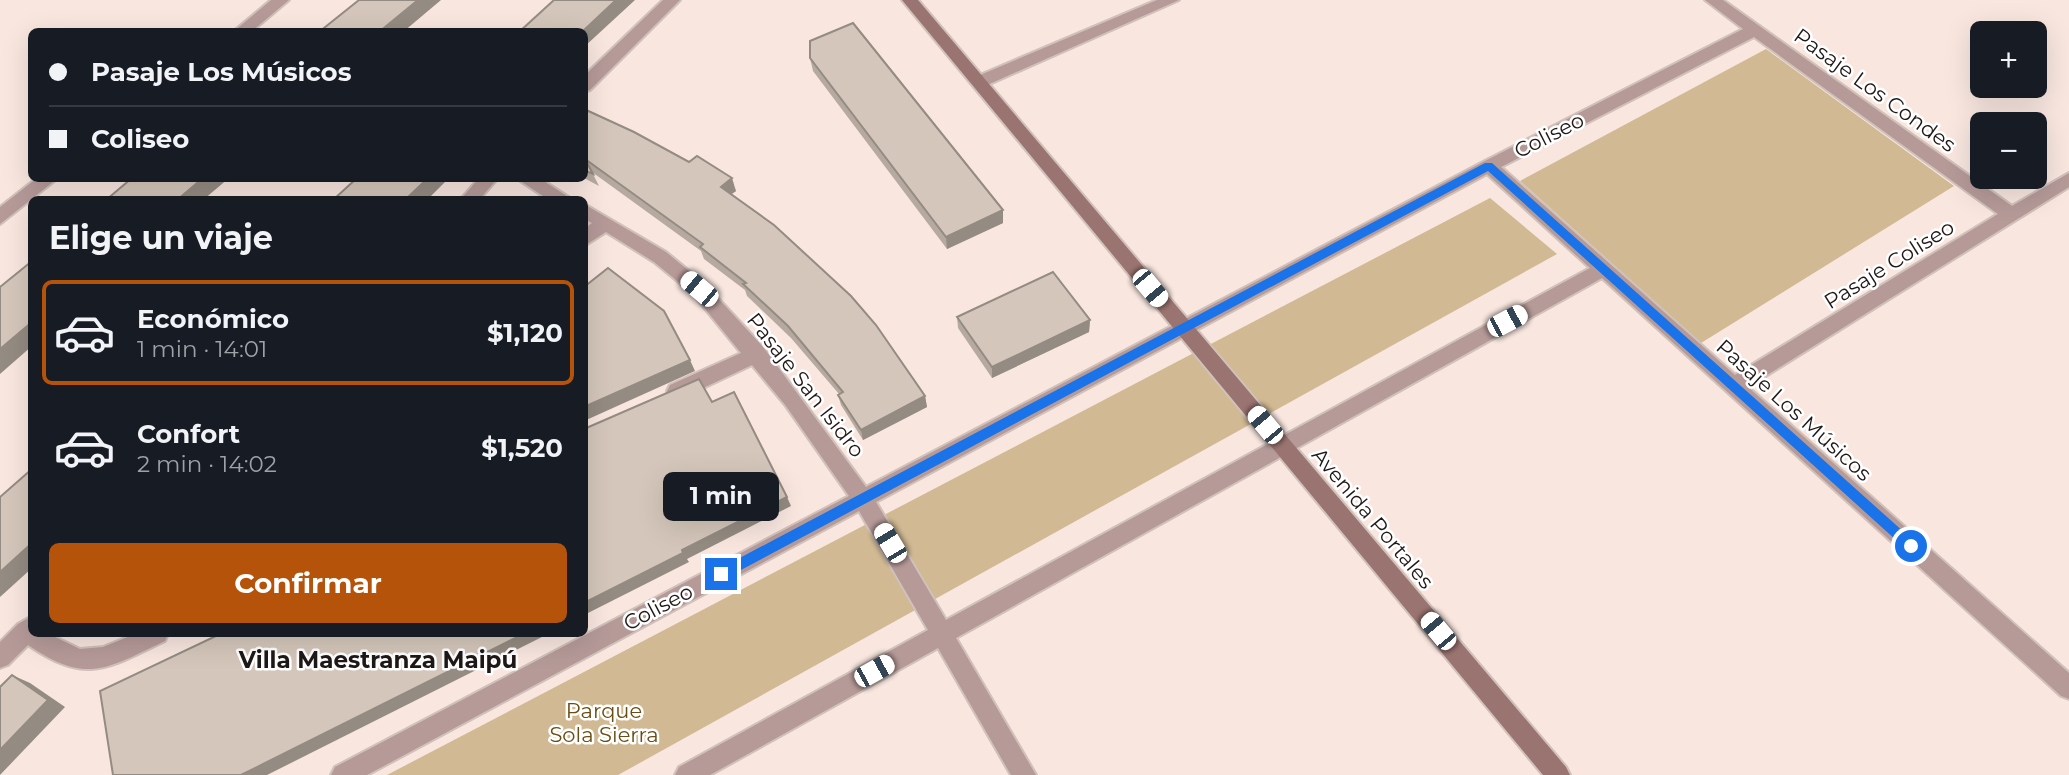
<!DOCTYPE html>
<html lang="es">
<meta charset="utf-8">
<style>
:root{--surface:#171b24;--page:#242831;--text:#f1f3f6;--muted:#9ea1a6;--line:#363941;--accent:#b45309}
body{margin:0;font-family:Montserrat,sans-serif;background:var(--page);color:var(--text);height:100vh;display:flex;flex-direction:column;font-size:26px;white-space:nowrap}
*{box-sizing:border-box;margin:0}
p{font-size:23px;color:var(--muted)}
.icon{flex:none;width:38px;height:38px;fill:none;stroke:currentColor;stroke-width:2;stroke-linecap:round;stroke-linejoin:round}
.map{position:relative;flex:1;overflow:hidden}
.side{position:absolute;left:28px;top:196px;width:560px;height:441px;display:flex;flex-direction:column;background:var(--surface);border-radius:10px;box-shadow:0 7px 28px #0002}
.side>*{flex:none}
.guide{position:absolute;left:28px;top:28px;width:560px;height:154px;border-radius:10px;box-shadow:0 7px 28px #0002;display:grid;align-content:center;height:154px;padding:0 21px;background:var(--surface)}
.fabs{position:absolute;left:1970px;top:21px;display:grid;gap:14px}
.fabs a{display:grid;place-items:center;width:77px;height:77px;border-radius:10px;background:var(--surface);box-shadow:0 7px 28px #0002;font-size:35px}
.end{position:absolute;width:32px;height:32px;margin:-16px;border:9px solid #1a73e8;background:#fff;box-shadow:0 0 0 4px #fff}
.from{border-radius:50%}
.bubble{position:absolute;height:49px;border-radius:10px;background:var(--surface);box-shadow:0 7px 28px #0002;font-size:23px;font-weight:700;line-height:49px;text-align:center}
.car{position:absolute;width:21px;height:42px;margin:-21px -10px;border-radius:9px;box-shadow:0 0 5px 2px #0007;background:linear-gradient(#fff 24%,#345 0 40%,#fff 0 76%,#345 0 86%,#fff 0)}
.guide b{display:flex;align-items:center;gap:24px;height:66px;font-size:26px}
.guide b+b{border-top:2px solid var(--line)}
.guide i{width:18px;height:18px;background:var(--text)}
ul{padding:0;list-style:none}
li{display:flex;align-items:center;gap:21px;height:105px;margin:0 14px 10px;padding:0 7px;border:4px solid transparent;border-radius:10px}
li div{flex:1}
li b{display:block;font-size:26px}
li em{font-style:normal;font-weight:700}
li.selected{border-color:var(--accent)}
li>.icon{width:63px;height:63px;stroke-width:1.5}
h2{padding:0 21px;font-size:32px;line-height:84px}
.primary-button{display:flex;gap:14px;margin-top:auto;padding:14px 21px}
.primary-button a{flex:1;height:80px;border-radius:10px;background:var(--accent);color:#fff;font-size:28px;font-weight:700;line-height:80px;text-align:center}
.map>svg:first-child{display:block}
</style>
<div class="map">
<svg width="2069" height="775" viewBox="0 0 2069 775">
<rect width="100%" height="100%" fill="#f8e6df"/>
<g fill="#d0b993">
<polygon points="1766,49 1954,186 1701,343 1520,181"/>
<polygon points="1490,198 1557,254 618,775 387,775"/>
</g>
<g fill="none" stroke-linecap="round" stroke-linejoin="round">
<defs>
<g id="minor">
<polygon points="663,0 680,0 590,90 584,92 584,76"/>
<polygon points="1157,0 1179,0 985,86 979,88 971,82 973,78"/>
<path d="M 1705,0 L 1723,0 L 2012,206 L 2069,173 L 2069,187 L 1748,387 L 2069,673 L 2069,699 L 2061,696 L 1602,278 L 956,638 L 1036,775 L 1011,775 L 938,648 L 710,775 L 675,775 L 679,767 L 928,630 L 859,511 L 367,775 L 331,775 L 335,767 L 849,496 L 786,406 L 752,365 L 684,397 L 670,397 L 667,391 L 670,385 L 741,353 L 693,294 L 654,262 L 606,232 L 584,246 L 584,229 L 592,223 L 584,219 L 584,204 L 666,252 L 705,284 L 764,348 L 866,487 L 1483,162 L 1743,29 ZM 1754,37 L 1998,214 L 1735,375 L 1501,167 ZM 1487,174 L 1590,268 L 946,620 L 876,502 Z"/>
<polygon points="479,178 498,178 479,200 460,200"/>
<polygon points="516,178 539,178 573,200 549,200"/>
<path d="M 32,616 L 32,634 L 49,634 L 80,649 L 103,647 L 135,634 L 168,634 L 165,641 C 106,669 87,685 28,645 L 8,665 L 0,668 L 0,642 L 18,624 Z"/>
</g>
<g id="tertiary">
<polygon points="271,0 289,0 251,32 233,32"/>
<polygon points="37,178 58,178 0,224 0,207"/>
</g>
<polygon id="secondary" points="902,0 918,0 1566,767 1570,775 1543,775"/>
</defs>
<use href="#minor" stroke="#d1c1bb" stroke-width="4"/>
<use href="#tertiary" stroke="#d1c1bb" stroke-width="4"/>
<use href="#secondary" stroke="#d1c1bb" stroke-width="4"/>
<use href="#minor" fill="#b59a98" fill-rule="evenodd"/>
<use href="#tertiary" fill="#b59a98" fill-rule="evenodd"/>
<use href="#secondary" fill="#9a7470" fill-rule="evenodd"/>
</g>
<g fill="#b6aaa0">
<polygon points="810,58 1003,210 1003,223 947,249 813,71"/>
<polygon points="584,109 736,191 731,194 925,396 927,407 863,440 841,405 838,395 839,394 791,338 747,296 745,290 704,259 701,251 592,172 599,186 584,178"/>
<polygon points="957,317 1090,320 1089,332 992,378 958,328"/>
</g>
<g fill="#948b82">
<polygon points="418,0 441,0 403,32 379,32"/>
<polygon points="616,0 635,0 584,47 584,32 582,32"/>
<polygon points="203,178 229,178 203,200 177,200"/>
<polygon points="428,178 449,178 427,200 405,200"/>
<polygon points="732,178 736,191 725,199 721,187"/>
<polygon points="1003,210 1003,223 947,249 946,237"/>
<polygon points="1090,320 1089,332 992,378 992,367"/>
<polygon points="32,322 32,346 0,374 0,349"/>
<polygon points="690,360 695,371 584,421 584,407"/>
<polygon points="925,396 927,407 863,440 861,430"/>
<polygon points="787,497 791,506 687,559 689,562 584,615 584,603 682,550"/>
<polygon points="32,543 32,568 0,597 0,572"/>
<polygon points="523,634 548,634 267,775 241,775"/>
<polygon points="12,675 30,683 65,707 0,775 0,750"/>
</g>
<g fill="#d4c6ba" stroke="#948b82" stroke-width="2">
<polygon points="359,0 418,0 379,32 319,32"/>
<polygon points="554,0 616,0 582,32 519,32"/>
<polygon points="853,23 1003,210 946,237 810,58 810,41"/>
<polygon points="584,109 634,132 689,162 697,156 732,178 721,187 774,225 851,296 876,325 925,396 861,430 838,395 843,392 788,326 743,284 746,283 700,247 703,244 585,159 593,174 584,170"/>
<polygon points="132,178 203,178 177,200 106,200"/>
<polygon points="357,178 428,178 405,200 333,200"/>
<polygon points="32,261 32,322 0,349 0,287"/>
<polygon points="608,268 664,311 690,360 584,407 584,287"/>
<polygon points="1053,272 1090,320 992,367 957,317"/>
<polygon points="699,379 712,402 734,392 787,497 682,550 683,553 584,603 584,429"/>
<polygon points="32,469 32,543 0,572 0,497"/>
<polygon points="220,634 523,634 241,775 113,775 100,691"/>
<polygon points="12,675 48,700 0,750 0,687"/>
</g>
<polygon fill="#1a73e8" points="1485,163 1492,163 1915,542 1915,550 1907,550 1488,171 726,578 717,578 717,570"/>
<g text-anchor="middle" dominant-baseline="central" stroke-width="5" stroke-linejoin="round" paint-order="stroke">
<g font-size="21" fill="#1e1816" stroke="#fff">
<text transform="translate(1875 90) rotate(36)">Pasaje Los Condes</text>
<text transform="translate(1549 135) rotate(-27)">Coliseo</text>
<text transform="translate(1889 264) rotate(-32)">Pasaje Coliseo</text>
<text transform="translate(806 385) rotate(52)">Pasaje San Isidro</text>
<text transform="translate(1794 410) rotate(42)">Pasaje Los Músicos</text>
<text transform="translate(1373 518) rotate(50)">Avenida Portales</text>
<text transform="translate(658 607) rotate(-28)">Coliseo</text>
</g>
<g font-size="21" fill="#6a4e15" stroke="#fff">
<text x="604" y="710">Parque<tspan x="604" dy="24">Sola Sierra</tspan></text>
</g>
<g font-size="23" font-weight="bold" fill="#1e1816" stroke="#fff">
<text x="378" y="660">Villa Maestranza Maipú</text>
</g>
</g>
</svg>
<div class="fabs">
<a>+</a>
<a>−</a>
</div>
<i class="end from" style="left:1911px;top:546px"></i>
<i class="end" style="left:721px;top:574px"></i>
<div class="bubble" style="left:663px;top:472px;width:116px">1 min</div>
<i class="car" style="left:1150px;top:288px;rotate:140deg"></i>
<i class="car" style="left:699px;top:289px;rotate:310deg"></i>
<i class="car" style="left:1507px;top:321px;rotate:62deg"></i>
<i class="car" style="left:1265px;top:425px;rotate:320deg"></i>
<i class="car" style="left:890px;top:543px;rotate:329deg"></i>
<i class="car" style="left:1438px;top:631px;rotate:320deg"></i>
<i class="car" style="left:874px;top:671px;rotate:61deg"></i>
<div class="guide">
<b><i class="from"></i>Pasaje Los Músicos</b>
<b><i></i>Coliseo</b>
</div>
<section class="side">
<h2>Elige un viaje</h2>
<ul>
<li class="selected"><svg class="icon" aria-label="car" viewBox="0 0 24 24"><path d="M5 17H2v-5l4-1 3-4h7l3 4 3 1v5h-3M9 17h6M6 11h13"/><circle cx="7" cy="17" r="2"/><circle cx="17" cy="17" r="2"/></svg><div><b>Económico</b><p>1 min · 14:01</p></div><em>$1,120</em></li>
<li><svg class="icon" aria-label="car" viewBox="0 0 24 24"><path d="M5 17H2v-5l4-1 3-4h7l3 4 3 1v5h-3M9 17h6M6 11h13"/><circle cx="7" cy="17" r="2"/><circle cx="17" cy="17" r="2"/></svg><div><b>Confort</b><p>2 min · 14:02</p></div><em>$1,520</em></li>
</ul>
<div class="primary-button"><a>Confirmar</a></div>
</section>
</div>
